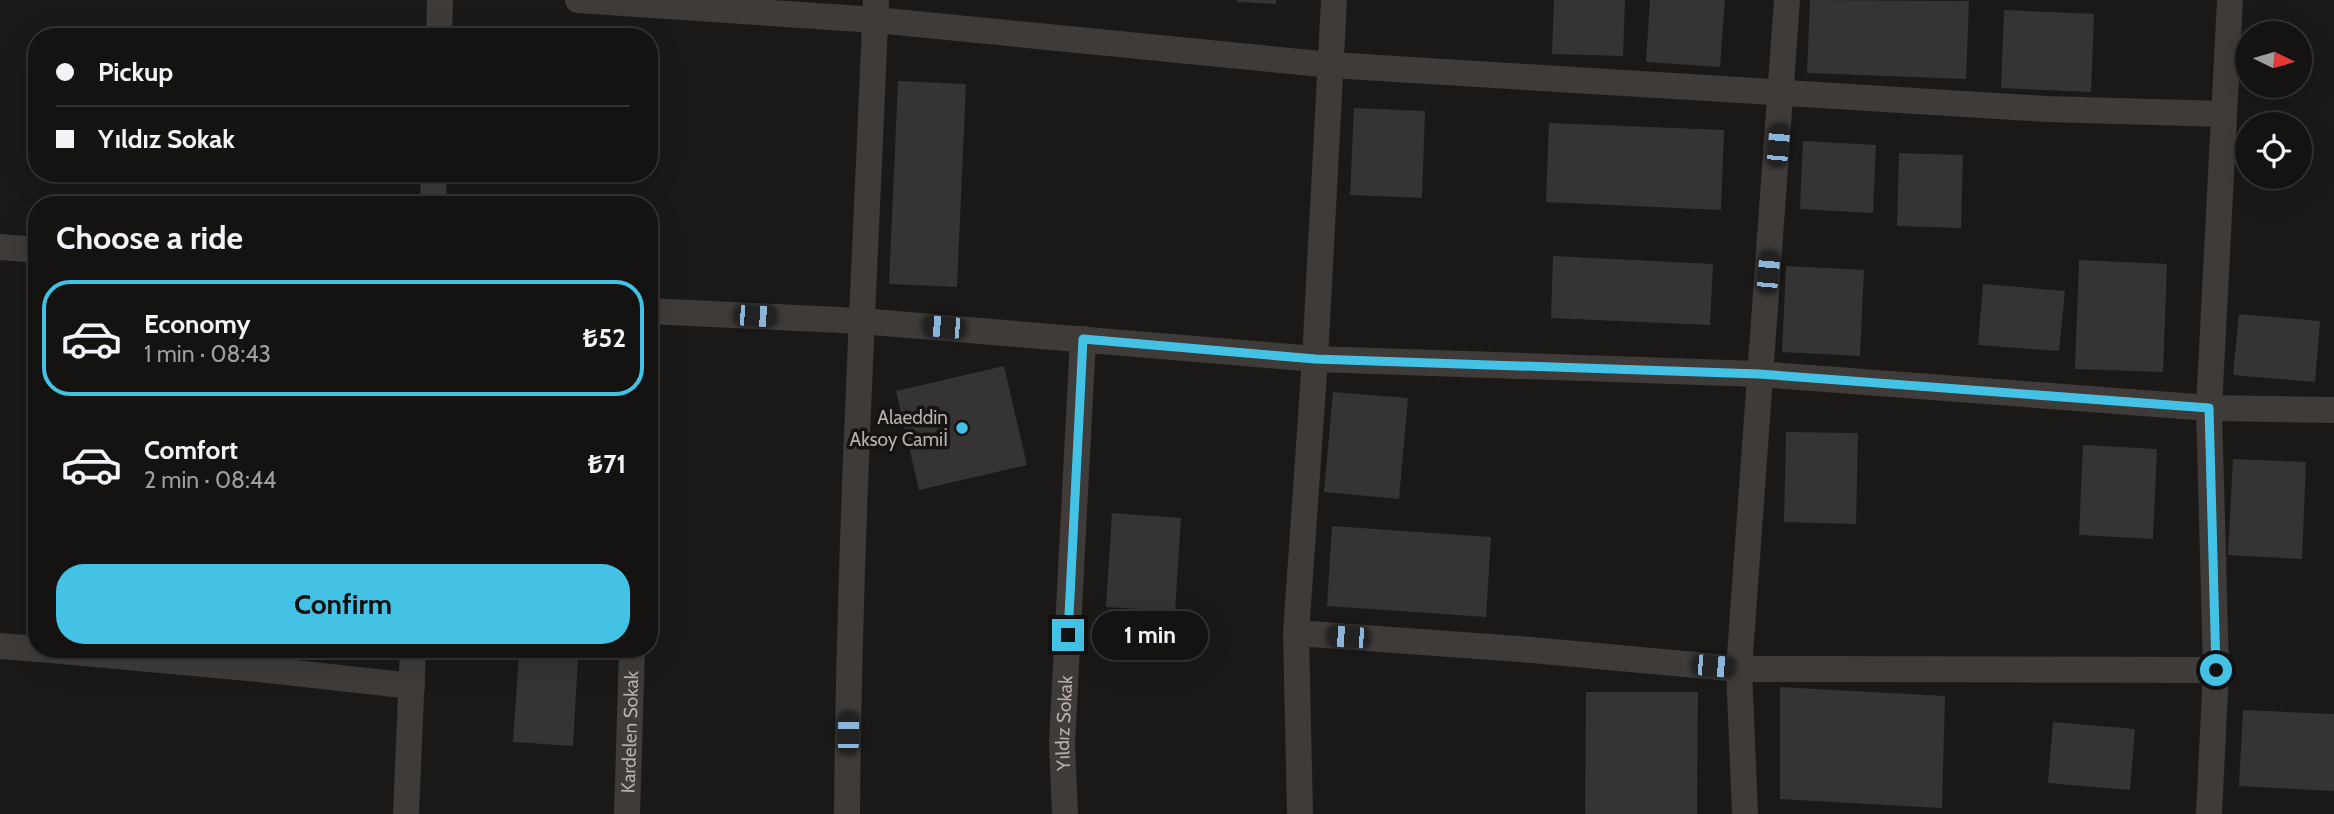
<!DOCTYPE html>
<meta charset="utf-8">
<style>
:root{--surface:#141312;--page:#212020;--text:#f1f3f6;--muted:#9d9e9f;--line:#333232;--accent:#44c2e5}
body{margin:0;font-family:Cabin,sans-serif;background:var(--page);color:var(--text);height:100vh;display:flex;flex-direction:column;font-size:26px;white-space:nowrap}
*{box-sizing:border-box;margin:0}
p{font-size:23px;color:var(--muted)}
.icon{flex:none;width:38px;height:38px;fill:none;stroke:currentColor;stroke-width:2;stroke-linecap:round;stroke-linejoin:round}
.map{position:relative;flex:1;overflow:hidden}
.panel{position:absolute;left:28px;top:196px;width:630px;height:462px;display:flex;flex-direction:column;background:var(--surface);border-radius:28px;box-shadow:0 7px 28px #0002,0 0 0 2px var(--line)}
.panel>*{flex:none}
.banner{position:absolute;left:28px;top:28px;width:630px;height:154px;border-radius:28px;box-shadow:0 7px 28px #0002,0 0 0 2px var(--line);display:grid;align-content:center;height:154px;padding:0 28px;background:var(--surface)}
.needle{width:46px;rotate:95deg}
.tools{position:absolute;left:2235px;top:21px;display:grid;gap:14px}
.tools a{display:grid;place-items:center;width:77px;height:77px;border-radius:50%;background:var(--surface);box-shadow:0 7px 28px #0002,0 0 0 2px var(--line);font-size:35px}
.end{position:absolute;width:32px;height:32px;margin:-16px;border:9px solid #44c2e5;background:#111;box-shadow:0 0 0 4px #111}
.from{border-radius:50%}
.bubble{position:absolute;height:49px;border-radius:24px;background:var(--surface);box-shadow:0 7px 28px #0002,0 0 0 2px var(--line);font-size:23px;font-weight:700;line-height:49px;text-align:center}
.car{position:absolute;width:21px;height:42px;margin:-21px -10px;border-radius:9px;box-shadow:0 0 5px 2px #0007;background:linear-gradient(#222 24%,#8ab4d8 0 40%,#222 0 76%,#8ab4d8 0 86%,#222 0)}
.banner b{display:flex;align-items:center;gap:24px;height:66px;font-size:26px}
.banner b+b{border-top:2px solid var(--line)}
.banner i{width:18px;height:18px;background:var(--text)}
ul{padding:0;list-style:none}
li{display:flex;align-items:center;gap:21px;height:116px;margin:0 14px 10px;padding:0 14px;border:4px solid transparent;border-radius:28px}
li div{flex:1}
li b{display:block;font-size:26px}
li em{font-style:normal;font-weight:700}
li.selected{border-color:var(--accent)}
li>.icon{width:63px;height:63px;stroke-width:1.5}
h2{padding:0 28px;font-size:32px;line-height:84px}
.action{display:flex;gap:14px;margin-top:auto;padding:14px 28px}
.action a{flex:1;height:80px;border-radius:28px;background:var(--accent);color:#111;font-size:28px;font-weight:700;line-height:80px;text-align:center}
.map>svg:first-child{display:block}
</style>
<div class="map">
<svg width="2334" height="814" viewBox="0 0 2334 814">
<rect width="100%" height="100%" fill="#1a1918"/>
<g fill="#353433">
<polygon points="1237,0 1276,0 1276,4 1237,2"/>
<polygon points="1554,0 1625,0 1623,56 1552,54"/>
<polygon points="1650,0 1725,0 1720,67 1646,62"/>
<polygon points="1810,0 1969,1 1966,79 1807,73"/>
<polygon points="2004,10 2094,14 2091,92 2001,88"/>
<polygon points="898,81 966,84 957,287 889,284"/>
<polygon points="1354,108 1425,111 1422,198 1350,195"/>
<polygon points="1549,123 1724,130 1721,210 1546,202"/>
<polygon points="1803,141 1876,145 1873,213 1800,209"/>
<polygon points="1899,153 1963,155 1961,228 1897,226"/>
<polygon points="1553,256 1713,264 1710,325 1551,318"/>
<polygon points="2079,260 2167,264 2163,372 2075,369"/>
<polygon points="1786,266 1864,270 1860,356 1782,352"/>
<polygon points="1983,284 2065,291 2059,351 1978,345"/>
<polygon points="2239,314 2320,321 2315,382 2233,375"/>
<polygon points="1004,366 1027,465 919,490 896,391"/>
<polygon points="1333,392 1408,398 1399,499 1324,492"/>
<polygon points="1786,432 1858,433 1856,524 1784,522"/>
<polygon points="2083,445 2157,449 2153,539 2079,535"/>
<polygon points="2233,459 2306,462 2302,559 2228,555"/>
<polygon points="1112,513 1181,518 1175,611 1106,607"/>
<polygon points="1332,526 1491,537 1486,617 1327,606"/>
<polygon points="519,653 578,657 573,746 513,742"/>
<polygon points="1780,687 1945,696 1942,808 1780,799"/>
<polygon points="1586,692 1698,692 1697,814 1585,814"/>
<polygon points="2243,710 2334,714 2334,791 2239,786"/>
<polygon points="2053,722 2135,729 2130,790 2048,783"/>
</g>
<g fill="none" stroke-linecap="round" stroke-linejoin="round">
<g stroke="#3e3b39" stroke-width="26">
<polyline points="578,0 876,20 1331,65 2047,109 2224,114"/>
<polyline points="439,37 440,0"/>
<polyline points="433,205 434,173"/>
<polyline points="0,247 37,250"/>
<polyline points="649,311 861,321 1315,359 1759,374 2209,408 2334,410"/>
<polyline points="1296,633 1532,650 1739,669 2216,670"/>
<polyline points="0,646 37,649"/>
<polyline points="39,649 259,669 412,686"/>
<polyline points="406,814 413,649"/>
<path id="s1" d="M 627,814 L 632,649"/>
<path d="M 847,814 C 849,542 865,271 876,0"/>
<path id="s2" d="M 1065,814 L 1062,743 L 1083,339"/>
<polyline points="1300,814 1296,633 1315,359 1334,0"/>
<polyline points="1745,814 1739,669 1787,0"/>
<polyline points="2209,814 2216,670 2209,408 2230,0"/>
</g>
</g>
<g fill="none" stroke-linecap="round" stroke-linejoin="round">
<polyline stroke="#44c2e5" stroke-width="9" points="1068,635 1083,339 1315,359 1759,374 2209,408 2216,670"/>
</g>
<circle fill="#44c2e5" stroke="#151413" stroke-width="2.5" cx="962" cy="428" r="7"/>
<g text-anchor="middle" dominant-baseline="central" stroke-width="7" stroke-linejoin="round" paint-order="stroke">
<g font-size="19" fill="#b8aeab" stroke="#151413" text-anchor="end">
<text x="948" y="417">Alaeddin<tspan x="948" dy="22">Aksoy Camiİ</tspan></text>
</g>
<g font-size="19" fill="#b8aeab" stroke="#151413">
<text stroke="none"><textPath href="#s2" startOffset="91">Yıldız Sokak</textPath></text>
<text stroke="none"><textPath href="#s1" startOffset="82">Kardelen Sokak</textPath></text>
</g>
</g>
</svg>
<div class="tools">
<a><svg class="needle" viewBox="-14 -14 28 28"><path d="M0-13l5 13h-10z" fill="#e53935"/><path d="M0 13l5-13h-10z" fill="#9d9e9f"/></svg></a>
<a><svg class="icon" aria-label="locate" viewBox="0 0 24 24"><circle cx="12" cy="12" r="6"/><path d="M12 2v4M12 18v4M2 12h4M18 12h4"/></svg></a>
</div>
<i class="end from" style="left:2216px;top:670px"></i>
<i class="end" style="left:1068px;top:635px"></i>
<div class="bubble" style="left:1092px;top:611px;width:116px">1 min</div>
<i class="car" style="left:1778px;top:145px;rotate:5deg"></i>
<i class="car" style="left:1768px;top:272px;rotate:5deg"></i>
<i class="car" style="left:755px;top:316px;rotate:93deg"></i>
<i class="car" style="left:944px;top:327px;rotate:275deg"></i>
<i class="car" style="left:1348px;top:637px;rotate:274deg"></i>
<i class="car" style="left:1713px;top:666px;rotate:95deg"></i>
<i class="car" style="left:848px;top:733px;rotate:1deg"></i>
<div class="banner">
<b><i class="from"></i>Pickup</b>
<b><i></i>Yıldız Sokak</b>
</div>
<section class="panel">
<h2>Choose a ride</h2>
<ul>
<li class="selected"><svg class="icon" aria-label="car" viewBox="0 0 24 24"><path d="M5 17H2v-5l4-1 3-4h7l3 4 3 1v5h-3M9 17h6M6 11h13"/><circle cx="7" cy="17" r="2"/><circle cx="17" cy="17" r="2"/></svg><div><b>Economy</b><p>1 min · 08:43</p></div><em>₺52</em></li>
<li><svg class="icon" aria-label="car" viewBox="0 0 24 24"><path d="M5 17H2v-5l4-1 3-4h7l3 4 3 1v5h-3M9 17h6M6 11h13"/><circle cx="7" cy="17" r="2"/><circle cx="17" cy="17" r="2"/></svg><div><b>Comfort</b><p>2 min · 08:44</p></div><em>₺71</em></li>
</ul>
<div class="action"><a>Confirm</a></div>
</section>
</div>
